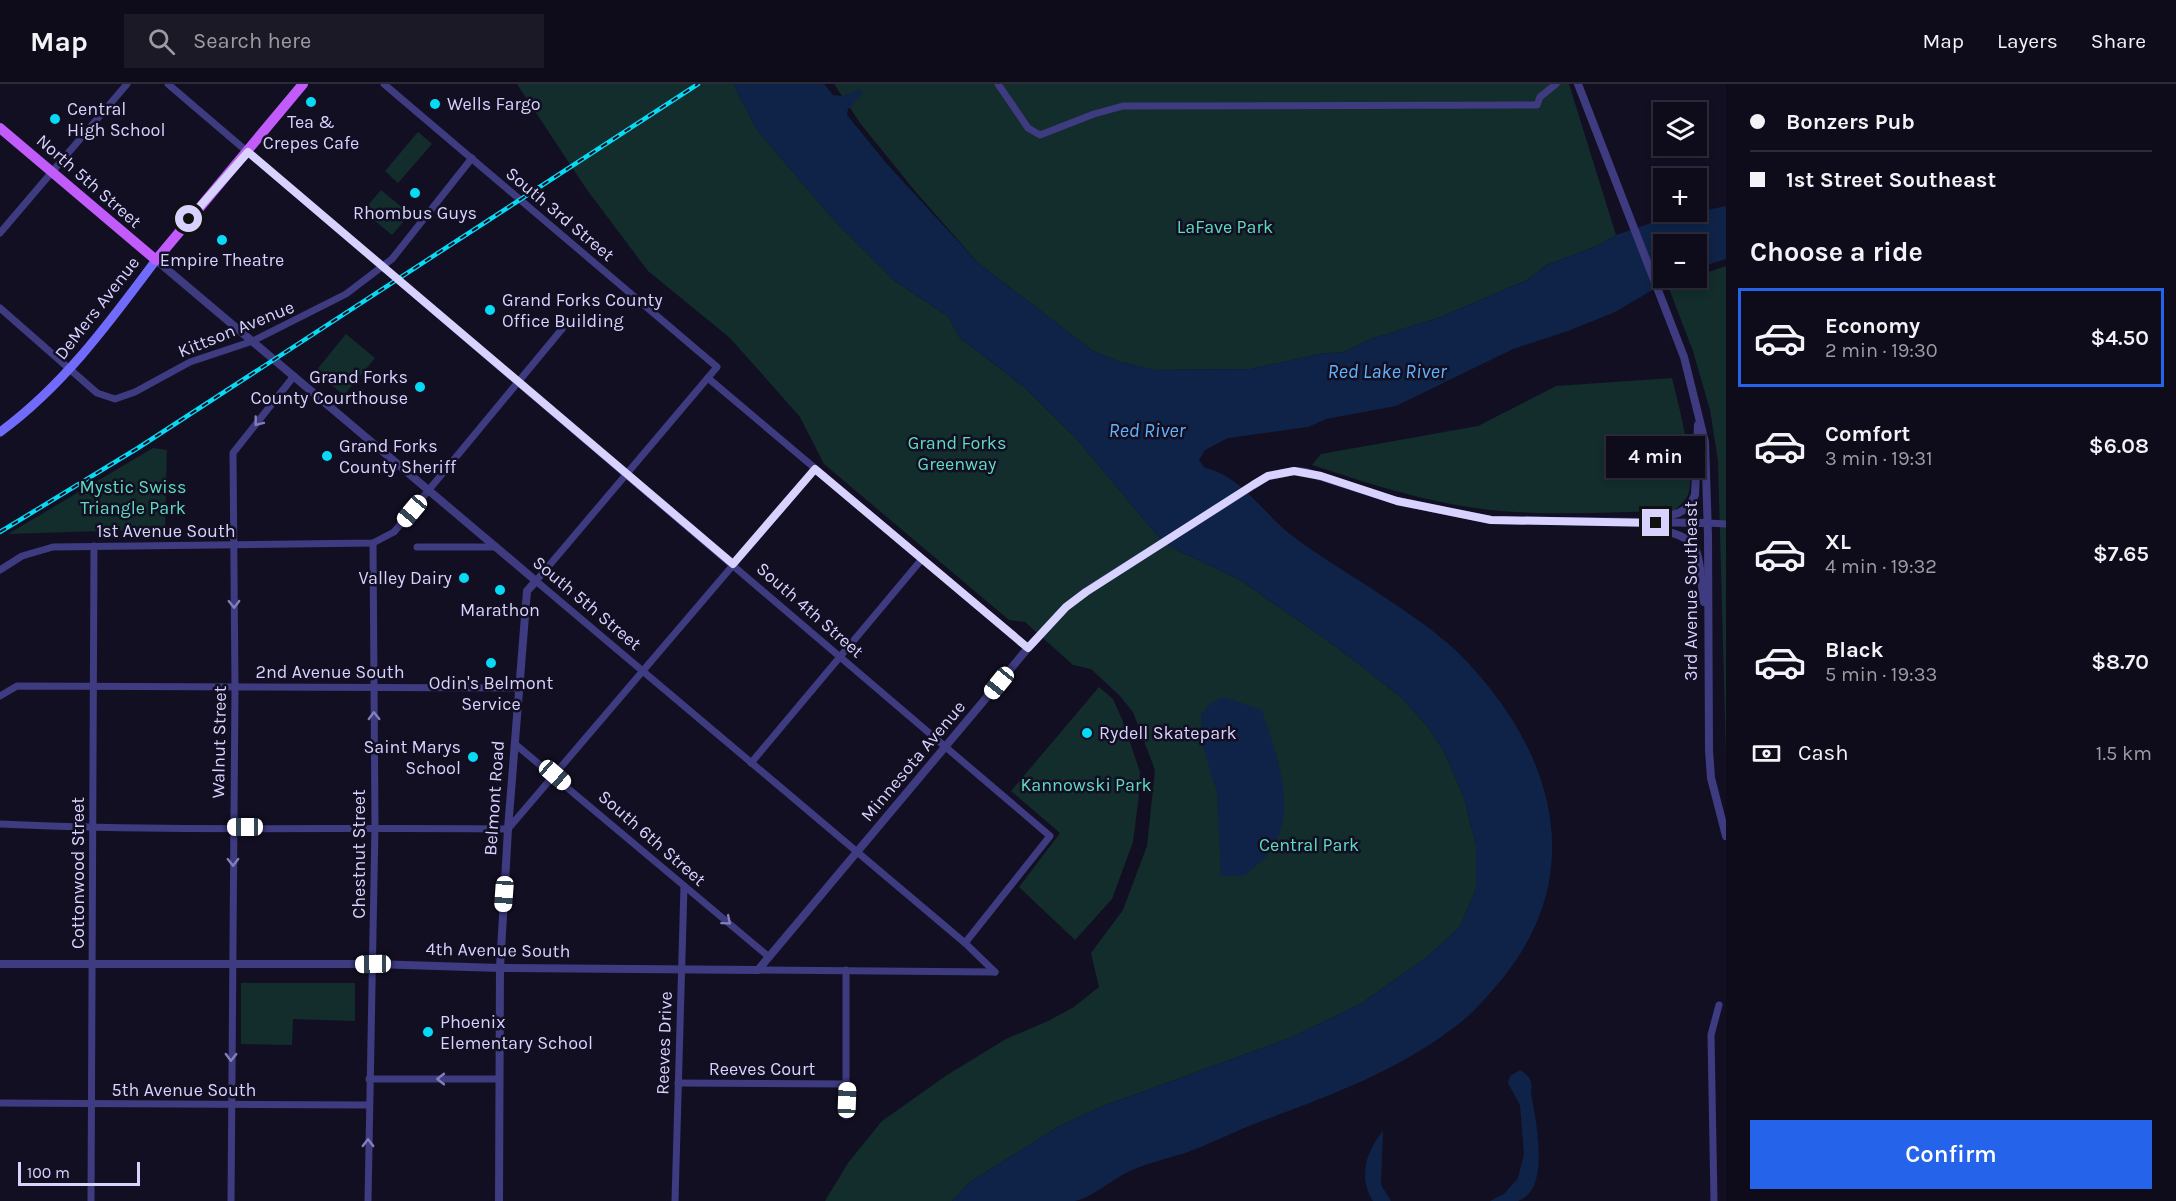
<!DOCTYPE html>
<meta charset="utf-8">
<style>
:root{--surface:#0e0b1a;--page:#1c1927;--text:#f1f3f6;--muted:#9b9ba2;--line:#2e2b39;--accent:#2563eb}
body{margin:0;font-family:Karla,sans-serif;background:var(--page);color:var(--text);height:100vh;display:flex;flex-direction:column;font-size:22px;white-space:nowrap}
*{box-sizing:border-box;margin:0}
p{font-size:20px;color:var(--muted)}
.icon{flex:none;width:33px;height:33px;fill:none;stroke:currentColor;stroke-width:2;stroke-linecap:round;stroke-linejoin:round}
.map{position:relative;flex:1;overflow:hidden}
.side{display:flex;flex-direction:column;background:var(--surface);width:450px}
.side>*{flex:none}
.top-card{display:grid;align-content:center;height:132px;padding:0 24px;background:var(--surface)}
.fabs{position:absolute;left:1653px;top:18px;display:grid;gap:12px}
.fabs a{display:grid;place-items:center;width:54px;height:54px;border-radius:0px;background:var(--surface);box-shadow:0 3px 9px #0003,0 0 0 2px var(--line);font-size:30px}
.scale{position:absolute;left:18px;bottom:15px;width:122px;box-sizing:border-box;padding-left:6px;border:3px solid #d7d2fe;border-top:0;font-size:16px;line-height:21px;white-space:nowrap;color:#d7d2fe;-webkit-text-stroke:4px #120f23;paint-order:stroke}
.end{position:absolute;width:27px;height:27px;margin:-14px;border:8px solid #d7d2fe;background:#111;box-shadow:0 0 0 3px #111}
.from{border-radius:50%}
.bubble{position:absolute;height:42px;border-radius:0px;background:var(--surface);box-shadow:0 3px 9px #0003,0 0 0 2px var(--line);font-size:20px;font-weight:600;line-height:42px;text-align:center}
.car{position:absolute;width:18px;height:36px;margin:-18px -9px;border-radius:8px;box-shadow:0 0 4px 2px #0007;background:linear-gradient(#fff 24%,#345 0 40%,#fff 0 76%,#345 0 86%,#fff 0)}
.top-card b{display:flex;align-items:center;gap:21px;height:57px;font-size:22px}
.top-card b+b{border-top:2px solid var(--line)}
.top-card i{width:15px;height:15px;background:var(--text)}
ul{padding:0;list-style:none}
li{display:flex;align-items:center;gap:18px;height:99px;margin:0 12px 9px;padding:0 12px;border:3px solid transparent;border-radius:0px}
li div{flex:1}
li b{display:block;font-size:22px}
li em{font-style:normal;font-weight:600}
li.current{border-color:var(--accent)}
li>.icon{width:54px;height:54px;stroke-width:1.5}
h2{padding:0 24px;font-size:27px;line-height:72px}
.pay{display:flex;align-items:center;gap:15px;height:66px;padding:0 24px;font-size:22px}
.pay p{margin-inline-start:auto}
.button{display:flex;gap:12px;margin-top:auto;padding:12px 24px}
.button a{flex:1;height:69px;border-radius:0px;background:var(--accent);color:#fff;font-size:24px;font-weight:600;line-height:69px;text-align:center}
header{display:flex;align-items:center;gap:36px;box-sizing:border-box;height:84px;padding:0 30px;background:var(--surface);border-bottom:2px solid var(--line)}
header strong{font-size:28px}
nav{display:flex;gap:33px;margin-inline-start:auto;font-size:21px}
.search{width:420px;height:54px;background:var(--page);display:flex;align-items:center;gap:15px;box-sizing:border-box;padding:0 21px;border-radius:0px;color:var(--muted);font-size:22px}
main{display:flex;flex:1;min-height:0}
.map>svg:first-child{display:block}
</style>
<header>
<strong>Map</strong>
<div class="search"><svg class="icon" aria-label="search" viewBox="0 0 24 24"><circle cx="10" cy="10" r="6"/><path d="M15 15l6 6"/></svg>Search here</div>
<nav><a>Map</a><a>Layers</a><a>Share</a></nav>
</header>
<main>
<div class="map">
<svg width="1726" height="1117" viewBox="0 0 1726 1117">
<rect width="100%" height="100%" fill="#120f23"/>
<g fill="#122d2c">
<polygon points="517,0 733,0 757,46 834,136 895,197 949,233 959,253 1023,302 1076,354 1156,450 1171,463 1240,496 1338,564 1402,614 1427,642 1445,669 1464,714 1476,762 1476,805 1460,843 1427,873 1362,919 1290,954 1098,1024 1058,1043 970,1098 952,1117 825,1117 848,1079 882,1037 947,991 1006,955 1048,937 1074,923 1099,903 1091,869 1123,826 1147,762 1155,686 1133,628 1119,611 1091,585 1073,581 1025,538 1009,536 824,380 800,333 730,254 648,187 585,103"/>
<polygon points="834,0 1569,0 1616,151 1599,161 1547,181 1527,196 1441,233 1371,255 1344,268 1320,270 1251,285 1154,286 1120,278 1093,267 978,179 915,107 860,39"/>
<polygon points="418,48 432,60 398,99 385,87"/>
<polygon points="381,106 410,130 392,151 363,127"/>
<polygon points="1726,182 1726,672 1718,376 1710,326 1693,267 1668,202"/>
<polygon points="346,250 375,274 344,311 315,288"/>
<path d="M 1672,294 C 1678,319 1698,392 1687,413 C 1684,418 1678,423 1674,427 C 1613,428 1551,432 1490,426 C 1429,419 1369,400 1312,381 L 1321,370 L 1478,342 L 1556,302 Z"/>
<polygon points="153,364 167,366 165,445 8,450"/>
<polygon points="1099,603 1113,615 1122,635 1140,688 1139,711 1133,758 1112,815 1075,856 1019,803 1060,749 1011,707"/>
<polygon points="241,899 355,899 355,937 293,935 292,961 241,960"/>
</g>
<g fill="#0e2347">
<path d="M 733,0 L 824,0 L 833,11 L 843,12 L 860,5 L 863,9 L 848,25 L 847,31 L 887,80 L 978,179 L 1093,267 L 1120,278 L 1154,286 L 1251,285 L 1320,270 L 1344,268 L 1371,255 L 1441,233 L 1527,196 L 1547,181 L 1599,161 L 1616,151 L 1657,137 L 1726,122 L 1726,175 L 1697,184 L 1696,160 L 1664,160 L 1664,194 L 1673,194 L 1615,228 L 1568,247 L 1513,265 L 1396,322 L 1326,335 L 1308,343 L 1228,354 L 1205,366 L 1199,376 L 1205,384 C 1240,391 1263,429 1291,451 C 1316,470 1345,487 1372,505 C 1406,528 1441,549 1469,580 C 1553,670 1587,786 1506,890 C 1490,910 1473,930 1452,945 C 1392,990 1323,1014 1254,1040 C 1231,1049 1210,1060 1188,1068 C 1167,1075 1146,1079 1126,1089 C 1110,1097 1093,1113 1075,1117 C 1063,1117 1048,1117 1036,1117 C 1008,1117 980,1117 952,1117 L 970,1098 L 1058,1043 L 1098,1024 L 1290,954 L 1362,919 L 1427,873 L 1460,843 L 1476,805 L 1476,762 L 1464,714 L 1445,669 L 1427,642 L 1402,614 L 1338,564 L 1240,496 L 1171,463 L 1156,450 L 1076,354 L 1023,302 L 959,253 L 949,233 L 895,197 L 834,136 L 757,46 Z"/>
<path d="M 1224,613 L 1262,626 C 1275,669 1300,726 1270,767 C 1264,777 1252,785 1243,792 L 1221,792 L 1217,709 L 1202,660 L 1201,631 L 1210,620 Z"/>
<path d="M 1520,986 C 1530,992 1533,997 1531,1009 C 1535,1033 1552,1106 1518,1117 C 1511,1117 1498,1117 1490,1117 L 1504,1110 L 1518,1094 L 1524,1070 L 1520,1021 L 1508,999 L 1510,992 Z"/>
<path d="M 1383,1047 L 1381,1101 L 1391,1117 L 1373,1117 C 1358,1094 1366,1067 1383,1047 Z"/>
</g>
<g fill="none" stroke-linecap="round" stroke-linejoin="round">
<g stroke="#3e3b81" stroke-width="7">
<polyline points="168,0 1050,752 965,859"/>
<polyline points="384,0 717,283 536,497 965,859 995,888"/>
<polyline points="998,0 1028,44 1040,51 1094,30 1123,22 1537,21 1540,13 1556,0"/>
<polyline points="0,149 127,0"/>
<polyline points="0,224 97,309 115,315 135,308 190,278 253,257 346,210 392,175 472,74"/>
<polyline points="708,294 1028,564"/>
<polyline points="1708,439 1726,440"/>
<polyline points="417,463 496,463"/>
<polyline points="0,486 22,472 53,463 373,459 394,448 562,245"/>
<polyline points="0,612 17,602 518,604"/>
<polyline points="515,660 769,873"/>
<polyline points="751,679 922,475"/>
<path d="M 0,740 C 169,748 339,743 508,745 L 815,385"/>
<polyline points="758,886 995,888"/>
<polyline points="369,995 499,995"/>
<polyline points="678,999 847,1000"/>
<polyline points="0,1019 368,1021"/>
<polyline points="846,1032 846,886"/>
<polyline points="91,1117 94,462"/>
<polyline points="231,1117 235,603 233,369 294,292"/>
<polyline points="368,1117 375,742 373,459"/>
<polyline points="675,1117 684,802"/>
<polyline points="1714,1117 1711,951 1719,921"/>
</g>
<g stroke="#3e3b81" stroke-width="8">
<polyline points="1578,0 1684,273 1705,358 1708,451 1709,666 1711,694 1726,752"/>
<polyline points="156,176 536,497 527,507 508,745 500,884 499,1117"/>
<path d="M 1647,435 C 1668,432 1686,433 1695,411 L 1698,341"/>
<path d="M 1644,443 C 1706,453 1696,462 1704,518"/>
<polyline points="0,880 373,880 500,884 758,886 1028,564 1066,523 1085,508 1268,392 1295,387 1306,388 1397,417 1491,436 1708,439"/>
</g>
<path stroke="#716bfb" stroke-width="9" d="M 0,348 C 63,302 109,239 156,176"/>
<polyline stroke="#c15cfb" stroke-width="10" points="0,44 156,176 303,0"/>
<defs>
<polyline id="rail" points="0,448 138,364 698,0"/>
</defs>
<use href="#rail" stroke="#06daf5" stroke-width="4.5"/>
<use href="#rail" stroke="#120f23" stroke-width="2" stroke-dasharray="7" stroke-linecap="butt"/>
</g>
<defs><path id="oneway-chevron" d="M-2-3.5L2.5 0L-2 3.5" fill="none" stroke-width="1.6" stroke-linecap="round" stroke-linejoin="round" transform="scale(1.5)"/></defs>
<g stroke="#837fb9">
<use href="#oneway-chevron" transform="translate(258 338) rotate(128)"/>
<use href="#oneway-chevron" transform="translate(234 520) rotate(89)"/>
<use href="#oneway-chevron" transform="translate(374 632) rotate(-91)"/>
<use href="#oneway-chevron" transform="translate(233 778) rotate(89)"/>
<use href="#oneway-chevron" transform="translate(727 837) rotate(40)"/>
<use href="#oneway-chevron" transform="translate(231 973) rotate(91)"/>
<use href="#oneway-chevron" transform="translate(441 995) rotate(-180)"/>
<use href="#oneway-chevron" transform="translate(368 1059) rotate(-90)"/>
</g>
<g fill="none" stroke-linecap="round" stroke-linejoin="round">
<polyline stroke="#d7d2fe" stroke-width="8" points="189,135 248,68 733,480 815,385 1028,564 1066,523 1086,508 1253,401 1268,392 1294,387 1321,392 1397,417 1491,436 1656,439"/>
</g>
<g fill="#06daf5" stroke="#120f23" stroke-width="2">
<circle cx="311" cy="18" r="6"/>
<circle cx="435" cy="20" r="6"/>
<circle cx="55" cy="35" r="6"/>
<circle cx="415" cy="109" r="6"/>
<circle cx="222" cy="156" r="6"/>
<circle cx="490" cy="226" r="6"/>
<circle cx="420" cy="303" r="6"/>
<circle cx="327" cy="372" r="6"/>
<circle cx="464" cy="494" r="6"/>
<circle cx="500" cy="506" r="6"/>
<circle cx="491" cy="579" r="6"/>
<circle cx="1087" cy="649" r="6"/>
<circle cx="473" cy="673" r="6"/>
<circle cx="428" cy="948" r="6"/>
</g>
<g text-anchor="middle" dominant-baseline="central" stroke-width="5" stroke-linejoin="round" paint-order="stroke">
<g font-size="18" fill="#d7d2fe" stroke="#120f23" text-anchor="start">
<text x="447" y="20">Wells Fargo</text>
<text x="67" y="25">Central<tspan x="67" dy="21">High School</tspan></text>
<text x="311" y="38" text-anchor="middle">Tea &amp;<tspan x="311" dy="21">Crepes Cafe</tspan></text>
<text x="415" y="129" text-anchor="middle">Rhombus Guys</text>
<text x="222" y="176" text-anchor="middle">Empire Theatre</text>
<text x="502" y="216">Grand Forks County<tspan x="502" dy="21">Office Building</tspan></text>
<text x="408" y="293" text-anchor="end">Grand Forks<tspan x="408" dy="21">County Courthouse</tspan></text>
<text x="339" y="362">Grand Forks<tspan x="339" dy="21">County Sheriff</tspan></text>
<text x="452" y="494" text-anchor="end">Valley Dairy</text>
<text x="500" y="526" text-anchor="middle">Marathon</text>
<text x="491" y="599" text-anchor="middle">Odin's Belmont<tspan x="491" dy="21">Service</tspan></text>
<text x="1099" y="649">Rydell Skatepark</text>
<text x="461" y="663" text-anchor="end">Saint Marys<tspan x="461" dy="21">School</tspan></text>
<text x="440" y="938">Phoenix<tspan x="440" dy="21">Elementary School</tspan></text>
</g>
<g font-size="18" fill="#d7d2fe" stroke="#120f23">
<text transform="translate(89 97) rotate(41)">North 5th Street</text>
<text transform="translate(560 130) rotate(40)">South 3rd Street</text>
<text transform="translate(97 224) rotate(-52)">DeMers Avenue</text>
<text transform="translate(236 245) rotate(-22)">Kittson Avenue</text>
<text x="166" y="447">1st Avenue South</text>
<text transform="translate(1691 507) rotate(-90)">3rd Avenue Southeast</text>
<text transform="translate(587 519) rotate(40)">South 5th Street</text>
<text transform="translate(810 526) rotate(41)">South 4th Street</text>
<text x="330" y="588">2nd Avenue South</text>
<text transform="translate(219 658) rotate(-89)">Walnut Street</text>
<text transform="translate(913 677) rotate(-50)">Minnesota Avenue</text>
<text transform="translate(494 714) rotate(-86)">Belmont Road</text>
<text transform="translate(652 754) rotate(41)">South 6th Street</text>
<text transform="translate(359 770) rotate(-90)">Chestnut Street</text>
<text transform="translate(78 789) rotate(-90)">Cottonwood Street</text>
<text transform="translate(498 866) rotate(1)">4th Avenue South</text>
<text transform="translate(664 959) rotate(-88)">Reeves Drive</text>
<text x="762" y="985">Reeves Court</text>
<text x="184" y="1006">5th Avenue South</text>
</g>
<g font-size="18" fill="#5fdcbf" stroke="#120f23">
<text x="1225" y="143">LaFave Park</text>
<text x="957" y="359">Grand Forks<tspan x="957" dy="21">Greenway</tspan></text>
<text x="133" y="403">Mystic Swiss<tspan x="133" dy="21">Triangle Park</tspan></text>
<text x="1086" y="701">Kannowski Park</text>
<text x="1309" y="761">Central Park</text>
</g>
<g font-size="20" font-style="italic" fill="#62b2fb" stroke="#120f23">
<text x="1387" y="287">Red Lake River</text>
<text x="1147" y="346">Red River</text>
</g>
</g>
</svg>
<div class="fabs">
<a><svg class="icon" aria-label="layers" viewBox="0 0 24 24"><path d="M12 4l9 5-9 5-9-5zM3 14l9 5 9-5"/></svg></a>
<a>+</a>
<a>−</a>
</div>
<div class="scale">100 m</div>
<i class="end from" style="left:189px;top:135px"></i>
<i class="end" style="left:1656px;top:439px"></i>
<div class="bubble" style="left:1606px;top:352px;width:99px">4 min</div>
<i class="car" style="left:412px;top:427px;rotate:220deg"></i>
<i class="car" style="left:999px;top:599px;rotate:219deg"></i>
<i class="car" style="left:555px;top:691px;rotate:131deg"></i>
<i class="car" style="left:245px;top:743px;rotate:270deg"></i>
<i class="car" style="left:504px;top:810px;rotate:184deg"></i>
<i class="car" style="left:373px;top:880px;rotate:269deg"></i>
<i class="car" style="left:847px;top:1016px;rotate:2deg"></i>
</div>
<section class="side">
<div class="top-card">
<b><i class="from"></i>Bonzers Pub</b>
<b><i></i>1st Street Southeast</b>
</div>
<h2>Choose a ride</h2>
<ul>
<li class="current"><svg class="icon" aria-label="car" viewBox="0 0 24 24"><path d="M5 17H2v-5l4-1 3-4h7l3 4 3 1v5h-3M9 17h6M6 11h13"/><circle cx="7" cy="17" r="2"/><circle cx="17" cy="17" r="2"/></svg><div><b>Economy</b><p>2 min · 19:30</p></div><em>$4.50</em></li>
<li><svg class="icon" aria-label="car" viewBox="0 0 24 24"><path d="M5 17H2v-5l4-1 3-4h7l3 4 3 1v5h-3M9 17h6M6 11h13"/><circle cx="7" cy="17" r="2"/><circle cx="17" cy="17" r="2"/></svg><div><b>Comfort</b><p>3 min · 19:31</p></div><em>$6.08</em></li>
<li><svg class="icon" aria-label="car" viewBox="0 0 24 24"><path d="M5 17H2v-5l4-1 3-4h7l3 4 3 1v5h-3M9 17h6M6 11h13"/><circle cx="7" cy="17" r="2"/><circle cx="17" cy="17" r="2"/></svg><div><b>XL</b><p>4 min · 19:32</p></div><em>$7.65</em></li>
<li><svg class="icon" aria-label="car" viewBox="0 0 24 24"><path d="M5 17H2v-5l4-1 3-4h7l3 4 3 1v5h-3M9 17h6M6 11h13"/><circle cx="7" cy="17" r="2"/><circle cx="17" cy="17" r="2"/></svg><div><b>Black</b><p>5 min · 19:33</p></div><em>$8.70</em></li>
</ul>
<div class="pay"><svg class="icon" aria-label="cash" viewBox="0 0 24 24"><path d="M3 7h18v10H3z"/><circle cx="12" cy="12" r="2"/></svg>Cash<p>1.5 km</p></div>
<div class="button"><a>Confirm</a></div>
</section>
</main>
